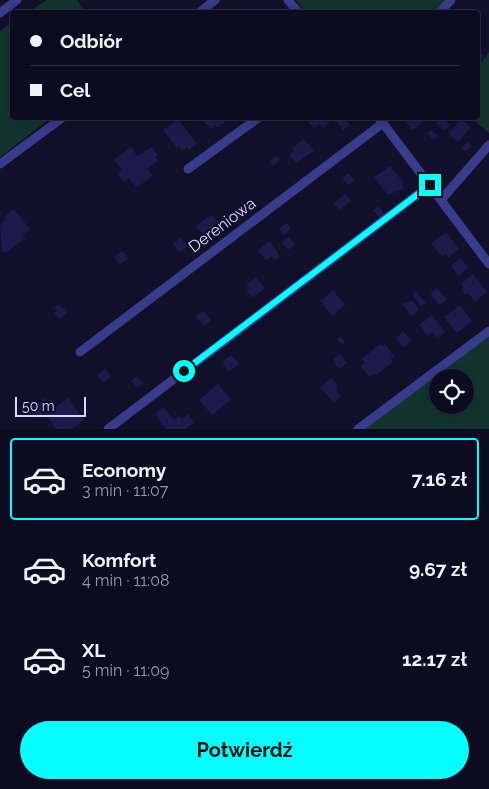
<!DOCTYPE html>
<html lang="pl">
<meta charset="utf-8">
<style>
:root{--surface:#0d0b20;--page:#1b192d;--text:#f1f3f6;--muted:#9a9ba5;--line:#2d2b3e;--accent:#03ffff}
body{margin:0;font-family:Raleway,sans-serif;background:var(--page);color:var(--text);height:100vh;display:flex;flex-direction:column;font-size:19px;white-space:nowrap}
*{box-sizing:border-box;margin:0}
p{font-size:16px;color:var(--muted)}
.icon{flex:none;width:28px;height:28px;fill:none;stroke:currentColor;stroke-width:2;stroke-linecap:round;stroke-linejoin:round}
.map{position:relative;height:429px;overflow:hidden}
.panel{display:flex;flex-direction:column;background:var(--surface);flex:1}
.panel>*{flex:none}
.banner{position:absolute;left:10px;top:10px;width:470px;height:110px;border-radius:5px;box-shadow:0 2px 12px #0003,0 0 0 1px var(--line);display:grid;align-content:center;height:110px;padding:0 20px;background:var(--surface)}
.fabs{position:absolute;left:429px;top:369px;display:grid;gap:10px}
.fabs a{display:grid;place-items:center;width:45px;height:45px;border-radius:50%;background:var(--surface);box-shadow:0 2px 12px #0003,0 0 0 1px var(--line);font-size:25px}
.scale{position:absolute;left:15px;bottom:12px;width:71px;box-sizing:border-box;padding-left:5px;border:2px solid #d8d7ff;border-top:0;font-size:14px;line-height:18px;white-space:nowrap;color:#d8d7ff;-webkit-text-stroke:4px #110f2a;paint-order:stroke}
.end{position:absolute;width:22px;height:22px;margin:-11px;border:6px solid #03ffff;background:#111;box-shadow:0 0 0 2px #111}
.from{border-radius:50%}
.banner b{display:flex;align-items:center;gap:18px;height:48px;font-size:19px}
.banner b+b{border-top:1px solid var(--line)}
.banner i{width:12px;height:12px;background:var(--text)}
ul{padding:9px 0 0;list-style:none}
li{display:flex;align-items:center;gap:15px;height:82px;margin:0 10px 8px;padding:0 10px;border:2px solid transparent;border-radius:5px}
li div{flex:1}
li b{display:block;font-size:19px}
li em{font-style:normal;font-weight:700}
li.selected{border-color:var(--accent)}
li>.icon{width:45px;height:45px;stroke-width:1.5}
.cta{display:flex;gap:10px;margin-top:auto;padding:10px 20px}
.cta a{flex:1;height:58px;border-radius:30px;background:var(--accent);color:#111;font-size:20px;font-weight:700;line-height:58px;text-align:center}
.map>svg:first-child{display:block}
</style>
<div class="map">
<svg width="489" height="429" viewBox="0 0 489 429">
<rect width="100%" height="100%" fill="#110f2a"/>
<g fill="#11342f" fill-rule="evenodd">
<polygon points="47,0 77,0 85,12 28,12"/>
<polygon points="296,0 448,0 437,12 305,12"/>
<polygon points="12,23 12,118 51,118 0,157 0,31"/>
<polygon points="489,52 489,133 471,118 478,118 478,66"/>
<path d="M 489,333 L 489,429 L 362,429 ZM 438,378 L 465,378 L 465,405 L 438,405 Z"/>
</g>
<g fill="#1f1a4c">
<polygon points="478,51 484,56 478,64"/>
<polygon points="199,118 222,118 225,122 218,128 215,125 211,129"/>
<polygon points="310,118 327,118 330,122 323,128 319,124 314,129 307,120"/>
<polygon points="334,118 345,118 350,125 343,130"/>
<polygon points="402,118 424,118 426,120 413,130"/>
<polygon points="441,118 450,125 445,130 436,123"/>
<polygon points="178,119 197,144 189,150 187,147 182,151 179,146 177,148 163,130"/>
<polygon points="461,119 471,127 458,142 448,134"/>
<polygon points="431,130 438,136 434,140 427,134"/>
<polygon points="304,139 314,151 296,163 289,155 294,151 292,149"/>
<polygon points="468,142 472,146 466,152 462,148"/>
<polygon points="131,147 137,156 152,147 158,155 155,157 158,160 147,169 153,176 136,188 129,178 124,182 118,173 122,170 114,160"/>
<polygon points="276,156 280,160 273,166 269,161"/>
<polygon points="390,166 404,183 402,185 404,188 388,195 374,177"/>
<polygon points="349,173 354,180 348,185 342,178"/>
<polygon points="346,194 351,201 339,210 334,203"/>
<polygon points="379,206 385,215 379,218 373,210"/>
<polygon points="14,209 30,229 22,236 25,238 6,253 4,251 2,253 0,224 6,219 4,217"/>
<polygon points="209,216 213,216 218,223 202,234 196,227"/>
<polygon points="287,223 291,229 284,235 279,229"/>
<polygon points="446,232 459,249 448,258 445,254 442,257 431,243"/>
<polygon points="180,237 187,246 179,252 173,244"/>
<polygon points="289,237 295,245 288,250 282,242"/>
<polygon points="270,241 280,256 275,261 272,256 266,261 258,250"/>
<polygon points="122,251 128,258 120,265 114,257"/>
<polygon points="461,258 468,268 459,276 451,266"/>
<polygon points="473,274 487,292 475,302 468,293 465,295 461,288 463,287 461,284"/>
<polygon points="256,277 265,288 253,298 246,290 249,288 246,285"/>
<polygon points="437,288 447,299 439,305 430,293"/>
<polygon points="333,290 345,305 332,316 320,301"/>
<polygon points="416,291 426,303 421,307 412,294"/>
<polygon points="412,300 419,309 412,317 402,304"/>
<polygon points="59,304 67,313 59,319 54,313 57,311 54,307"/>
<polygon points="460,305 472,321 457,333 444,317"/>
<polygon points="203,311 211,320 204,326 196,316"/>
<polygon points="432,315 445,332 437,338 433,332 427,336 419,325"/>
<polygon points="403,331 411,341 404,348 396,338"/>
<polygon points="340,336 345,342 342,345 337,339"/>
<polygon points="380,344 382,346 385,344 394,356 391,359 393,362 375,376 374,374 369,377 361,366 365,363 362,359"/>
<polygon points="340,354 347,363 339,369 333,360"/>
<polygon points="231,355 239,364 229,372 222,362"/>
<polygon points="105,368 111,377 104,383 97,375"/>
<polygon points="137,376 143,383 137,388 131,381"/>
<polygon points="331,378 338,386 335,389 341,397 334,403 320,387"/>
<polygon points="218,384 231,400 212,415 199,400"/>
<polygon points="68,397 84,420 71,429 56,429 44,413 39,418 32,409 45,398 54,409"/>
<polygon points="163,407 174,420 179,416 182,419 188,414 194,422 186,429 166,429 155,414"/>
</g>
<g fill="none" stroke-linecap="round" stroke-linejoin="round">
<g stroke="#373c8b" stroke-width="9">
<polyline points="288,0 298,12"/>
<polyline points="200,12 215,0"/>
<polyline points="440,12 451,0"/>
<polyline points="0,13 17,0"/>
<polyline points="379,118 489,264"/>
<polyline points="0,164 62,118"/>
<polyline points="188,169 258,118"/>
<polyline points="441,200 489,145"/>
<polyline points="80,352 383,123"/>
<polyline points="108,429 430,185"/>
<polyline points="358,429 489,331"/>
</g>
</g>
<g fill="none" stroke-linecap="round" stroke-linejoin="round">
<polyline stroke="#03ffff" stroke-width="6" points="184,371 430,185"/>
</g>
<g text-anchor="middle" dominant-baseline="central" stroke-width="4" stroke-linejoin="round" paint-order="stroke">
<g font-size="16" fill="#d8d7ff" stroke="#110f2a">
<text transform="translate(222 225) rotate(-37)">Dereniowa</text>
</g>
</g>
</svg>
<div class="fabs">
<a><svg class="icon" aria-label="locate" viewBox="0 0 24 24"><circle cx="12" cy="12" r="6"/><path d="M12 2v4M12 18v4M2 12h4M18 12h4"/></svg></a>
</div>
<div class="scale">50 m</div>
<i class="end from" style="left:184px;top:371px"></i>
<i class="end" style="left:430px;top:185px"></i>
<div class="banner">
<b><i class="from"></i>Odbiór</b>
<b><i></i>Cel</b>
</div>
</div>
<section class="panel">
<ul>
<li class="selected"><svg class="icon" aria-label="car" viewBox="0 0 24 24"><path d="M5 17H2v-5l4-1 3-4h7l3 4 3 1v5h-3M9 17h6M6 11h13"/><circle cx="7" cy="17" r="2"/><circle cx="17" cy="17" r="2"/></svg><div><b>Economy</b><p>3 min · 11:07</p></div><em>7.16 zł</em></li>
<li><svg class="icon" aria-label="car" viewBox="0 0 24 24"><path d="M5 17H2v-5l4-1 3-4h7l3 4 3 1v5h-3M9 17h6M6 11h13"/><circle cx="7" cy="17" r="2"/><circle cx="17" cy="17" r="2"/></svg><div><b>Komfort</b><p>4 min · 11:08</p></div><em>9.67 zł</em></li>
<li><svg class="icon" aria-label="car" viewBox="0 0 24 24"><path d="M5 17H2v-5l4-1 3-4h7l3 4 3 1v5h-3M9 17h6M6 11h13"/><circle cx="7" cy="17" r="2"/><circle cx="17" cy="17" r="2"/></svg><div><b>XL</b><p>5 min · 11:09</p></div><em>12.17 zł</em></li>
</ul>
<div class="cta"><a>Potwierdź</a></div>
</section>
